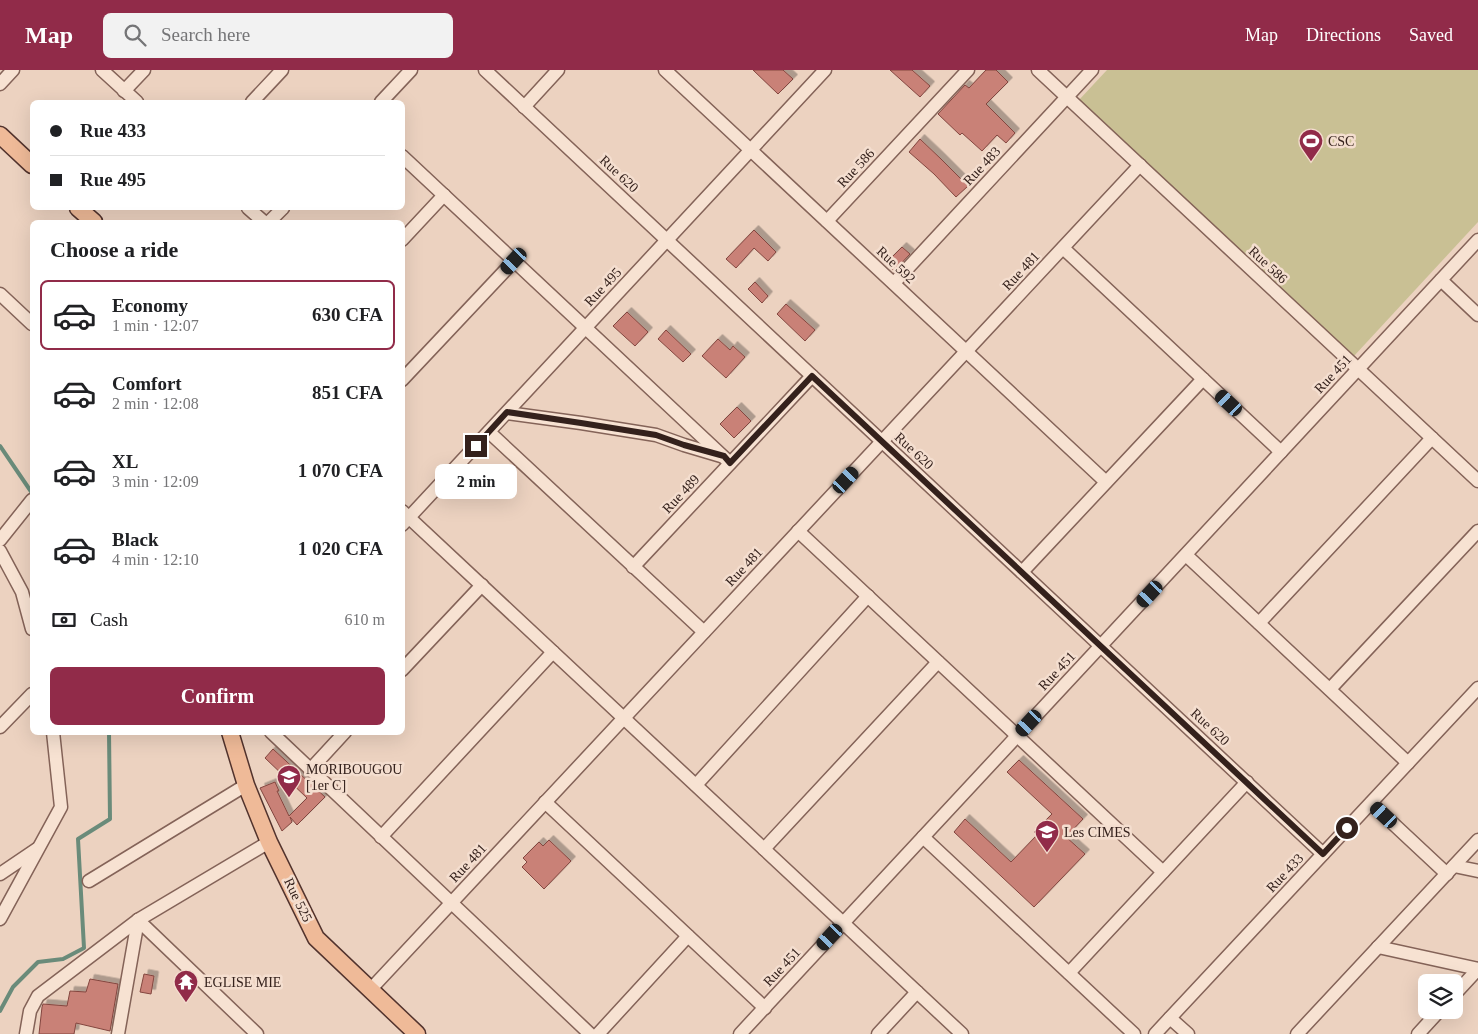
<!DOCTYPE html>
<meta charset="utf-8">
<style>
:root{--surface:#fff;--page:#f2f2f2;--text:#202124;--muted:#757577;--line:#e0e0e0;--accent:#912b49}
body{margin:0;font-family:Georgia,serif;background:var(--page);color:var(--text);height:100vh;display:flex;flex-direction:column;font-size:19px;white-space:nowrap}
*{box-sizing:border-box;margin:0}
p{font-size:16px;color:var(--muted)}
.icon{flex:none;width:28px;height:28px;fill:none;stroke:currentColor;stroke-width:2;stroke-linecap:round;stroke-linejoin:round}
.map{position:relative;flex:1;overflow:hidden}
.drawer{position:absolute;left:30px;top:150px;width:375px;height:515px;display:flex;flex-direction:column;background:var(--surface);border-radius:8px;box-shadow:0 5px 20px #0002}
.drawer>*{flex:none}
.guide{position:absolute;left:30px;top:30px;width:375px;height:110px;border-radius:8px;box-shadow:0 5px 20px #0002;display:grid;align-content:center;height:110px;padding:0 20px;background:var(--surface)}
.tools{position:absolute;left:1418px;top:904px;display:grid;gap:10px}
.tools a{display:grid;place-items:center;width:45px;height:45px;border-radius:8px;background:var(--surface);box-shadow:0 5px 20px #0002;font-size:25px}
.end{position:absolute;width:22px;height:22px;margin:-11px;border:6px solid #34211c;background:#fff;box-shadow:0 0 0 2px #fff}
.from{border-radius:50%}
.bubble{position:absolute;height:35px;border-radius:8px;background:var(--surface);box-shadow:0 5px 20px #0002;font-size:16px;font-weight:800;line-height:35px;text-align:center}
.car{position:absolute;width:15px;height:30px;margin:-15px -8px;border-radius:6px;box-shadow:0 0 4px 1px #0007;background:linear-gradient(#222 24%,#8ab4d8 0 40%,#222 0 76%,#8ab4d8 0 86%,#222 0)}
.guide b{display:flex;align-items:center;gap:18px;height:48px;font-size:19px}
.guide b+b{border-top:1px solid var(--line)}
.guide i{width:12px;height:12px;background:var(--text)}
ul{padding:0;list-style:none}
li{display:flex;align-items:center;gap:15px;height:70px;margin:0 10px 8px;padding:0 10px;border:2px solid transparent;border-radius:8px}
li div{flex:1}
li b{display:block;font-size:19px}
li em{font-style:normal;font-weight:800}
li.on{border-color:var(--accent)}
li>.icon{width:45px;height:45px;stroke-width:1.5}
h2{padding:0 20px;font-size:22px;line-height:60px}
.pay{display:flex;align-items:center;gap:12px;height:55px;padding:0 20px;font-size:19px}
.pay p{margin-inline-start:auto}
.action{display:flex;gap:10px;margin-top:auto;padding:10px 20px}
.action a{flex:1;height:58px;border-radius:8px;background:var(--accent);color:#fff;font-size:20px;font-weight:800;line-height:58px;text-align:center}
header{display:flex;align-items:center;gap:30px;box-sizing:border-box;height:70px;padding:0 25px;background:var(--accent);color:#fff}
header strong{font-size:24px}
nav{display:flex;gap:28px;margin-inline-start:auto;font-size:18px}
.search{width:350px;height:45px;background:var(--page);display:flex;align-items:center;gap:12px;box-sizing:border-box;padding:0 18px;border-radius:8px;color:var(--muted);font-size:19px}
.map>svg:first-child{display:block}
</style>
<header>
<strong>Map</strong>
<div class="search"><svg class="icon" aria-label="search" viewBox="0 0 24 24"><circle cx="10" cy="10" r="6"/><path d="M15 15l6 6"/></svg>Search here</div>
<nav><a>Map</a><a>Directions</a><a>Saved</a></nav>
</header>
<div class="map">
<svg width="1478" height="964" viewBox="0 0 1478 964">
<defs>
<filter id="shadow"><feDropShadow dx="4.5" dy="-4.5" stdDeviation="0" flood-color="#0004"/></filter>
</defs>
<rect width="100%" height="100%" fill="#ecd2c0"/>
<polygon fill="#c9c094" points="1107,0 1478,0 1478,152 1354,286 1078,31"/>
<g fill="none" stroke-linecap="round" stroke-linejoin="round">
<g stroke="#6a8b7a" stroke-width="4">
<polyline points="0,376 32,423"/>
<polyline points="0,941 13,917 38,892 63,889 84,878 78,769 110,749 109,662"/>
</g>
</g>
<g fill="#c98177" stroke="#83463f" filter="url(#shadow)">
<polygon points="753,0 783,0 793,9 778,24"/>
<polygon points="890,0 912,0 930,16 920,27"/>
<polygon points="986,0 996,0 1008,12 986,34 1015,63 1006,73 997,65 982,81 962,63 960,65 938,44 965,15 969,18"/>
<polygon points="920,69 941,89 968,116 956,127 934,104 909,82"/>
<polygon points="754,160 776,182 768,191 754,178 736,198 726,189"/>
<polygon points="902,177 910,184 894,201 886,193"/>
<polygon points="755,212 768,226 762,233 748,219"/>
<polygon points="786,234 815,260 805,271 777,244"/>
<polygon points="627,242 648,262 635,276 613,256"/>
<polygon points="666,260 691,284 683,292 658,269"/>
<polygon points="718,269 730,280 733,276 745,287 726,308 702,286"/>
<polygon points="737,337 751,351 734,368 720,354"/>
<polygon points="273,679 325,727 297,755 290,747 292,752 282,761 260,718 275,712 279,721 277,721 289,746 307,728 265,688"/>
<polygon points="1019,690 1083,749 1066,767 1085,784 1034,837 954,762 965,749 1011,792 1037,765 1034,762 1052,744 1007,702"/>
<polygon points="549,770 571,791 544,819 522,797 527,792 523,788 539,772 543,776"/>
<polygon points="144,904 154,906 151,924 140,922"/>
<polygon points="90,909 118,914 110,961 76,953 74,964 39,964 42,937 43,934 67,936 70,921 86,922"/>
</g>
<g fill="none" stroke-linecap="round" stroke-linejoin="round">
<defs>
<g id="minor">
<polyline points="102,0 137,32"/>
<polyline points="485,0 1323,784"/>
<polyline points="665,0 1106,412"/>
<polyline points="1038,0 1478,411"/>
<polyline points="0,14 13,0"/>
<polyline points="124,21 144,0"/>
<polyline points="252,32 282,0"/>
<polyline points="381,32 411,0"/>
<polyline points="524,37 558,0"/>
<polyline points="402,86 730,393"/>
<polyline points="248,138 264,152"/>
<polyline points="827,151 968,0"/>
<polyline points="269,152 283,138"/>
<polyline points="402,170 444,125"/>
<polyline points="1063,178 1281,382"/>
<polyline points="1441,210 1478,245"/>
<polyline points="894,213 1092,0"/>
<polyline points="0,224 32,254"/>
<polyline points="402,310 514,191"/>
<polyline points="507,343 581,353 656,365 684,375 721,386"/>
<polyline points="489,362 704,562"/>
<polyline points="402,441 962,964"/>
<polyline points="402,455 825,0"/>
<polyline points="798,461 1163,802"/>
<polyline points="0,470 32,430"/>
<polyline points="0,481 22,522 32,559"/>
<polyline points="1186,485 1408,693"/>
<polyline points="633,497 812,306"/>
<polyline points="1022,502 1203,309"/>
<polyline points="1259,553 1432,368"/>
<polyline points="402,600 482,515"/>
<polyline points="1330,619 1478,461"/>
<polyline points="0,657 32,624"/>
<polyline points="271,662 590,964"/>
<polyline points="310,700 345,662"/>
<polyline points="696,715 868,526"/>
<polyline points="545,732 765,938"/>
<polyline points="1371,733 1447,804"/>
<polyline points="381,767 553,582"/>
<polyline points="923,767 1134,964"/>
<polyline points="764,779 938,592"/>
<polyline points="1454,796 1478,801"/>
<polyline points="0,804 37,779"/>
<polyline points="89,811 246,715"/>
<polyline points="0,849 61,737 53,662"/>
<polyline points="138,850 257,964"/>
<polyline points="1378,877 1478,899"/>
<polyline points="1069,903 1247,712"/>
<polyline points="370,920 1140,95"/>
<polyline points="1454,925 1478,899"/>
<polyline points="1170,948 1188,964"/>
<polyline points="26,964 30,941 38,926 138,850 269,772"/>
<polyline points="118,964 138,850"/>
<polyline points="598,964 688,866"/>
<polyline points="740,964 1478,170"/>
<polyline points="878,964 917,922"/>
<polyline points="1155,964 1478,618"/>
<polyline points="1297,964 1478,770"/>
<polyline points="1418,964 1440,940"/>
</g>
<g id="major">
<polyline points="0,65 32,95"/>
<polyline points="78,138 94,152"/>
<polyline points="230,662 246,715 269,772 316,868 417,964"/>
</g>
</defs>
<use href="#minor" stroke="#846358" stroke-width="15"/>
<use href="#major" stroke="#52332d" stroke-width="19"/>
<use href="#minor" stroke="#f7e2d2" stroke-width="12"/>
<use href="#major" stroke="#efba98" stroke-width="16"/>
</g>
<g fill="none" stroke-linecap="round" stroke-linejoin="round">
<polyline stroke="#34211c" stroke-width="6" points="476,376 507,342 581,353 656,365 684,375 724,386 730,393 812,306 1323,784 1347,758"/>
</g>
<defs>
<symbol id="stadium-pin" viewBox="-11 -11 22 30"><path d="M0 17L-7.5 6A9.5 9.5 0 1 1 7.5 6Z" fill="#912b49" stroke="#f4decf"/><path d="M0-5a6.5 5 0 1 0 0 10a6.5 5 0 1 0 0-10ZM-3.5-1.8h7v3.6h-7Z" fill="#fff"/></symbol>
<symbol id="school-pin" viewBox="-11 -11 22 30"><path d="M0 17L-7.5 6A9.5 9.5 0 1 1 7.5 6Z" fill="#912b49" stroke="#f4decf"/><path d="M0-5L7-2L0 1L-7-2ZM-4 1L0 2.5L4 1V4Q0 6-4 4Z" fill="#fff"/></symbol>
<symbol id="temple-pin" viewBox="-11 -11 22 30"><path d="M0 17L-7.5 6A9.5 9.5 0 1 1 7.5 6Z" fill="#912b49" stroke="#f4decf"/><path d="M0-6L5-2H3V0L6.5 2.5H4V6H1.5V3h-3V6H-4V2.5H-6.5L-3 0V-2H-5Z" fill="#fff"/></symbol>
</defs>
<g fill-rule="evenodd">
<use href="#stadium-pin" x="1297" y="57" width="28" height="38"/>
<use href="#school-pin" x="275" y="693" width="28" height="38"/>
<use href="#school-pin" x="1033" y="748" width="28" height="38"/>
<use href="#temple-pin" x="172" y="898" width="28" height="38"/>
</g>
<g text-anchor="middle" dominant-baseline="central" stroke-width="5" stroke-linejoin="round" paint-order="stroke">
<g font-size="14" fill="#34211c" stroke="#f4decf" text-anchor="start">
<text x="1328" y="71">CSC</text>
<text x="306" y="699">MORIBOUGOU<tspan x="306" dy="16">[1er C]</tspan></text>
<text x="1064" y="762">Les CIMES</text>
<text x="204" y="912">EGLISE MIE</text>
</g>
<g font-size="14" fill="#34211c" stroke="#f4decf">
<text transform="translate(982 96) rotate(-47)">Rue 483</text>
<text transform="translate(856 98) rotate(-47)">Rue 586</text>
<text transform="translate(619 104) rotate(43)">Rue 620</text>
<text transform="translate(896 195) rotate(43)">Rue 592</text>
<text transform="translate(1268 195) rotate(43)">Rue 586</text>
<text transform="translate(1021 201) rotate(-47)">Rue 481</text>
<text transform="translate(603 217) rotate(-47)">Rue 495</text>
<text transform="translate(1333 304) rotate(-47)">Rue 451</text>
<text transform="translate(914 381) rotate(43)">Rue 620</text>
<text transform="translate(681 424) rotate(-47)">Rue 489</text>
<text transform="translate(744 497) rotate(-47)">Rue 481</text>
<text transform="translate(1057 601) rotate(-47)">Rue 451</text>
<text transform="translate(1210 657) rotate(43)">Rue 620</text>
<text transform="translate(468 793) rotate(-47)">Rue 481</text>
<text transform="translate(1285 803) rotate(-47)">Rue 433</text>
<text transform="translate(298 830) rotate(64)">Rue 525</text>
<text transform="translate(782 897) rotate(-47)">Rue 451</text>
</g>
</g>
</svg>
<div class="tools">
<a><svg class="icon" aria-label="layers" viewBox="0 0 24 24"><path d="M12 4l9 5-9 5-9-5zM3 14l9 5 9-5"/></svg></a>
</div>
<i class="end from" style="left:1347px;top:758px"></i>
<i class="end" style="left:476px;top:376px"></i>
<div class="bubble" style="left:435px;top:394px;width:82px">2 min</div>
<i class="car" style="left:514px;top:191px;rotate:223deg"></i>
<i class="car" style="left:1229px;top:333px;rotate:313deg"></i>
<i class="car" style="left:846px;top:410px;rotate:43deg"></i>
<i class="car" style="left:1150px;top:524px;rotate:223deg"></i>
<i class="car" style="left:1029px;top:653px;rotate:223deg"></i>
<i class="car" style="left:1384px;top:745px;rotate:313deg"></i>
<i class="car" style="left:830px;top:867px;rotate:223deg"></i>
<div class="guide">
<b><i class="from"></i>Rue 433</b>
<b><i></i>Rue 495</b>
</div>
<section class="drawer">
<h2>Choose a ride</h2>
<ul>
<li class="on"><svg class="icon" aria-label="car" viewBox="0 0 24 24"><path d="M5 17H2v-5l4-1 3-4h7l3 4 3 1v5h-3M9 17h6M6 11h13"/><circle cx="7" cy="17" r="2"/><circle cx="17" cy="17" r="2"/></svg><div><b>Economy</b><p>1 min · 12:07</p></div><em>630 CFA</em></li>
<li><svg class="icon" aria-label="car" viewBox="0 0 24 24"><path d="M5 17H2v-5l4-1 3-4h7l3 4 3 1v5h-3M9 17h6M6 11h13"/><circle cx="7" cy="17" r="2"/><circle cx="17" cy="17" r="2"/></svg><div><b>Comfort</b><p>2 min · 12:08</p></div><em>851 CFA</em></li>
<li><svg class="icon" aria-label="car" viewBox="0 0 24 24"><path d="M5 17H2v-5l4-1 3-4h7l3 4 3 1v5h-3M9 17h6M6 11h13"/><circle cx="7" cy="17" r="2"/><circle cx="17" cy="17" r="2"/></svg><div><b>XL</b><p>3 min · 12:09</p></div><em>1 070 CFA</em></li>
<li><svg class="icon" aria-label="car" viewBox="0 0 24 24"><path d="M5 17H2v-5l4-1 3-4h7l3 4 3 1v5h-3M9 17h6M6 11h13"/><circle cx="7" cy="17" r="2"/><circle cx="17" cy="17" r="2"/></svg><div><b>Black</b><p>4 min · 12:10</p></div><em>1 020 CFA</em></li>
</ul>
<div class="pay"><svg class="icon" aria-label="cash" viewBox="0 0 24 24"><path d="M3 7h18v10H3z"/><circle cx="12" cy="12" r="2"/></svg>Cash<p>610 m</p></div>
<div class="action"><a>Confirm</a></div>
</section>
</div>
